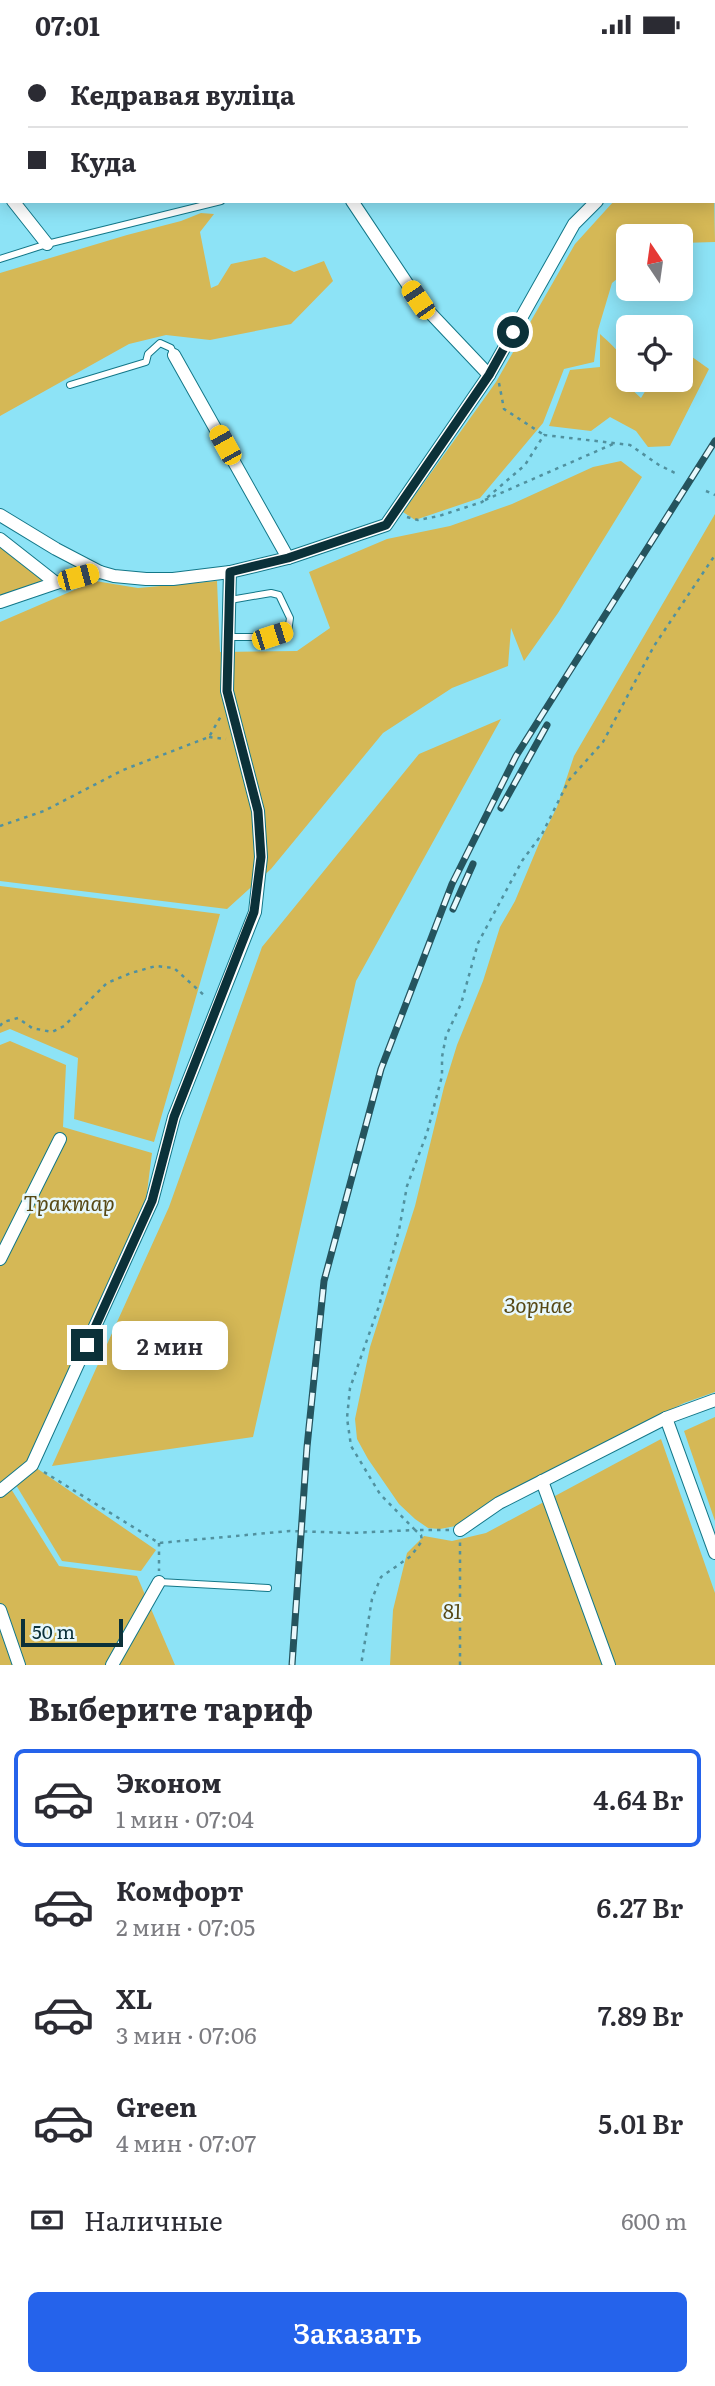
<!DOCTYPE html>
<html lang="ru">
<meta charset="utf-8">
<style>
:root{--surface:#fff;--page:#f2f2f3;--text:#2b2b33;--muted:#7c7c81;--line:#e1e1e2;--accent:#2563eb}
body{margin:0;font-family:Literata,serif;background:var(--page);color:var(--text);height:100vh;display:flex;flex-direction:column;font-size:26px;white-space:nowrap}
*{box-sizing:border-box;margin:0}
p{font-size:23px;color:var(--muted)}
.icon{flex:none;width:38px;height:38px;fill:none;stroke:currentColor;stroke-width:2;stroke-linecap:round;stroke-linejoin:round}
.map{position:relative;height:1616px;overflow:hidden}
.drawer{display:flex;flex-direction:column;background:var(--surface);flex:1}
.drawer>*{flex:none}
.top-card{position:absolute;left:0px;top:0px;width:716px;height:154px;box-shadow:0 4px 18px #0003;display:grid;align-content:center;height:154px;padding:0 28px;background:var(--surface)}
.needle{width:46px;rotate:347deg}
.fabs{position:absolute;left:616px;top:175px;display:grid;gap:14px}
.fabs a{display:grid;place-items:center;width:77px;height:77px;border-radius:10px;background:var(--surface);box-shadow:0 4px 18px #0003;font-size:35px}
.scale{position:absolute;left:21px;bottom:18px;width:102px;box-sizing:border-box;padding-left:7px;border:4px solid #0b3139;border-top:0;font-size:19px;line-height:24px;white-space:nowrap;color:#0b3139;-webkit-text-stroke:5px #e8f8fc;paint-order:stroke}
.end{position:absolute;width:32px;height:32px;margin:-16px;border:9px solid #0b3139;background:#fff;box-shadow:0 0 0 4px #fff}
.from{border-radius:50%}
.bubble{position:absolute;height:49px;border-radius:10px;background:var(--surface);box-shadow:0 4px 18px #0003;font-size:23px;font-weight:600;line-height:49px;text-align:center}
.car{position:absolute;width:21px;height:42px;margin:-21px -10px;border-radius:9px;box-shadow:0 0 5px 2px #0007;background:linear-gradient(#f5c518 24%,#345 0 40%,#f5c518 0 76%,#345 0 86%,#f5c518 0)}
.top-card b{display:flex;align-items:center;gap:24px;height:66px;font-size:26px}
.top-card b+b{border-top:2px solid var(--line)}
.top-card i{width:18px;height:18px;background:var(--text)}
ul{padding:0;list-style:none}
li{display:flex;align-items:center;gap:21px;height:98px;margin:0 14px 10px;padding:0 14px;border:4px solid transparent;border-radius:10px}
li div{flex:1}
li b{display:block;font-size:26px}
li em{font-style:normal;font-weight:600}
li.selected{border-color:var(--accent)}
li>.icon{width:63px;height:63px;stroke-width:1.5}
h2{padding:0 28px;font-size:32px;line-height:84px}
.pay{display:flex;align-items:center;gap:18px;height:77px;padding:0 28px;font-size:26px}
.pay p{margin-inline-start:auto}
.button{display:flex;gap:14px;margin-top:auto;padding:14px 28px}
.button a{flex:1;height:80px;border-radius:10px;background:var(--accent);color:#fff;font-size:28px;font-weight:600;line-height:80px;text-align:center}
.status{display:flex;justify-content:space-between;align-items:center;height:49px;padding:0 35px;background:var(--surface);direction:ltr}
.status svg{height:19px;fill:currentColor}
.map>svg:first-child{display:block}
</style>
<div class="status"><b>07:01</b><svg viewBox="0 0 49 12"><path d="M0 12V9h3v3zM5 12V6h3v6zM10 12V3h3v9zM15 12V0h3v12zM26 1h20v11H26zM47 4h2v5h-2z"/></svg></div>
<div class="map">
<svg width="715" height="1616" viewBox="0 0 715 1616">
<rect width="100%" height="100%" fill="#8de3f6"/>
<g fill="#d5b856">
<polygon points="714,147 715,193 681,194 681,187 628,187 628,221 612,234 598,281 594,313 564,320 543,374 480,449 415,471 403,463 496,333 575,195 614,152 714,152"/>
<polygon points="201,164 214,165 200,183 211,239 218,236 231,215 265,208 294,223 324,212 333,232 291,275 210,291 166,286 129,295 0,367 0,224 127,186 181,172"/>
<path d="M 600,285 C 621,304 627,310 629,338 L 641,349 L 652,331 L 681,331 L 681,300 L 709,320 L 670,397 L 648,398 L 636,382 L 610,368 L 591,382 L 549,377 L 570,321 L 600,318 Z"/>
<polygon points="621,412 642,428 558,564 524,612 511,579 508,617 452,639 383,684 271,820 227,860 0,832 0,573 95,532 138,539 217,532 220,603 297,602 330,579 309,523 387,490 450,477 512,455 593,418"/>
<polygon points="715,465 715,1343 684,1354 660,1366 461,1476 440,1480 428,1479 415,1470 399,1455 368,1410 357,1390 355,1370 370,1298 415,1157 444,1038 457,996 483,932 500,878 515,852 540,792 557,758 574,707"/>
<polygon points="0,492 56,534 0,552"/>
<polygon points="501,670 356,932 253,1388 52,1417 169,1158 262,898 419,705"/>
<polygon points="0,837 220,865 154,1093 74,1070 78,1009 10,980 0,984"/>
<polygon points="10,992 66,1016 63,1078 152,1104 146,1151 28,1412 8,1435 59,1517 137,1527 175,1616 0,1616 0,996"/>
<polygon points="715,1368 715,1472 684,1382"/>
<polygon points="661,1390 715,1544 715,1616 390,1616 393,1561 407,1504 424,1487 452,1492 486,1484"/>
<polygon points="32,1416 156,1501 141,1522 62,1512 13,1431"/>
</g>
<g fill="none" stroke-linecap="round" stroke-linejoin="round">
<defs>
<g id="lane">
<polyline points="0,210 47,195 221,152"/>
<polyline points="70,336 146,313 148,305 160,294 171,299 174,306"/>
<polyline points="229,588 272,588 288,583 290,569 279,546 271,544 230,551"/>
<polyline points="159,1533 268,1539"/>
</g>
<g id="street">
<polyline points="237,0 239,2"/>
<polyline points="578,0 579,2"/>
<polyline points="714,57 715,56"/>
<polyline points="0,135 2,137"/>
<polyline points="13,152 47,195"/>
<polyline points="352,152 418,251 489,326"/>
<polyline points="174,306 288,509"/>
<polyline points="0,466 56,500 100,523 114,527 146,530 173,530 230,523 288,509 386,476 489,326 574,175 597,152"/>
<polyline points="0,490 56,534"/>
<polyline points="0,553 56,534 100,523"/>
<polyline points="0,1210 60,1090"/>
<polyline points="666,1369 715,1504"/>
<polyline points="542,1432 609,1616"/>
<polyline points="0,1442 32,1416 152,1152 174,1068 255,863 261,808 258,762 227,642 230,523"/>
<polyline points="460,1481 499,1454 666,1369 715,1351"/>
<polyline points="0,1561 19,1616"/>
<polyline points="112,1616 159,1533"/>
</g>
</defs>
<use href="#lane" stroke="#137788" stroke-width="8"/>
<use href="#street" stroke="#137788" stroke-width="14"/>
<g stroke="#51919f" stroke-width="2.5" stroke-dasharray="3.5 5" stroke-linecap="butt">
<polyline points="499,334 504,360 544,386"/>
<polyline points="706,442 715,446"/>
<polyline points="485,451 613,395"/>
<polyline points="407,468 418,471 439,467 482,453 525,416 544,386 630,396 659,416 675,424"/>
<polyline points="209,688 226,690"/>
<polyline points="0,777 44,762 123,721 209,688 221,667"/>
<polyline points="0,977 3,973 18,969 32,979 52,983 64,977 107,934 131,924 156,917 174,919 206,948"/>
<polyline points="44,1423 159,1494 290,1482 351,1484 415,1481 421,1486 422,1492 411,1507 381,1528 372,1550 361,1616"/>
<polyline points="449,1481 415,1481 380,1445 351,1397 347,1369 350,1339 379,1257 399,1181 407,1137 427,1084 442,1027 442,1008 446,987 461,955 478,894 522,812 542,785 569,731 603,693 654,597 715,506"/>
<polyline points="159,1494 159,1522"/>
<polyline points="460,1616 460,1493"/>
</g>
<use href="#lane" stroke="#fff" stroke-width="6"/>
<use href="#street" stroke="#fff" stroke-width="12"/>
<defs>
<g id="rail">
<polyline points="501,759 547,676"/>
<polyline points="453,860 473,815"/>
<polyline points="292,1616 307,1398 324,1232 381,1020 452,835 516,707 715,392"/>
</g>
</defs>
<use href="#rail" stroke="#25545e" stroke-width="7"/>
<use href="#rail" stroke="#e8f8fc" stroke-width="4.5" stroke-dasharray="13" stroke-linecap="butt"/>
</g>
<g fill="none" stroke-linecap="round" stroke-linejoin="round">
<polyline stroke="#0b3139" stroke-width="9" points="87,1296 152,1152 174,1068 254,863 261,808 258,762 227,642 230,523 288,509 386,476 489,326 513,283"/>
</g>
<g text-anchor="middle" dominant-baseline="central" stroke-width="5" stroke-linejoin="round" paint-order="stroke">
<g font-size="21" font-style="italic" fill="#574814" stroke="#e8f8fc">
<text x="69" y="1152">Трактар</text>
<text x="538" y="1254">Зорнае</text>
<text x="452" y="1560">81</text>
</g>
</g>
</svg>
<div class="fabs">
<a><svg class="needle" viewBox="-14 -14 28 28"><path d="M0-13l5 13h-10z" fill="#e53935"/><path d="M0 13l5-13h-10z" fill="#7c7c81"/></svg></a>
<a><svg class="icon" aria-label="locate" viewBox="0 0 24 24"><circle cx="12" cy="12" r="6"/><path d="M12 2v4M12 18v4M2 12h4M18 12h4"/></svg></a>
</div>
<div class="scale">50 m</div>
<i class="end from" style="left:513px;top:283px"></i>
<i class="end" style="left:87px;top:1296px"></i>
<div class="bubble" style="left:112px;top:1272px;width:116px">2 мин</div>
<i class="car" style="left:418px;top:251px;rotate:326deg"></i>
<i class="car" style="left:225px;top:396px;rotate:331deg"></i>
<i class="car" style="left:78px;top:528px;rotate:75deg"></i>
<i class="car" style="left:272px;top:587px;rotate:72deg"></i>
<div class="top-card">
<b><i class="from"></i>Кедравая вуліца</b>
<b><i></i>Куда</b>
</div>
</div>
<section class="drawer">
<h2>Выберите тариф</h2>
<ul>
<li class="selected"><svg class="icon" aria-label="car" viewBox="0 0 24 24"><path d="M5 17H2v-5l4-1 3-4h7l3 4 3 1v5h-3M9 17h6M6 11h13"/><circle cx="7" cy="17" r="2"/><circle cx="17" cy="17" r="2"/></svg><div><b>Эконом</b><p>1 мин · 07:04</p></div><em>4.64 Br</em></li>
<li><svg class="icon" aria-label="car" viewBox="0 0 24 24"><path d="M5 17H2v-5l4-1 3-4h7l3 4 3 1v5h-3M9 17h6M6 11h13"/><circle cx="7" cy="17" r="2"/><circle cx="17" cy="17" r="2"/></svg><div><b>Комфорт</b><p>2 мин · 07:05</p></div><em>6.27 Br</em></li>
<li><svg class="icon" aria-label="car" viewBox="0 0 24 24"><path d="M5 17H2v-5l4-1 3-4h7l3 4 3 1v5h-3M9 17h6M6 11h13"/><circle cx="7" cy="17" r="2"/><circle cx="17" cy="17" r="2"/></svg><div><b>XL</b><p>3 мин · 07:06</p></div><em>7.89 Br</em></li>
<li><svg class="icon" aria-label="car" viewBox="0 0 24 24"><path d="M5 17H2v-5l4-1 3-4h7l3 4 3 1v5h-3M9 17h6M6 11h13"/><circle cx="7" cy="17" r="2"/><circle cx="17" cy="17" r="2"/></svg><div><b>Green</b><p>4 мин · 07:07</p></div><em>5.01 Br</em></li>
</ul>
<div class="pay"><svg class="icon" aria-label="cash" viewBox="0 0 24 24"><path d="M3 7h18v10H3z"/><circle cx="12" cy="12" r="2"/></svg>Наличные<p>600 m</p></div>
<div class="button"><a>Заказать</a></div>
</section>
